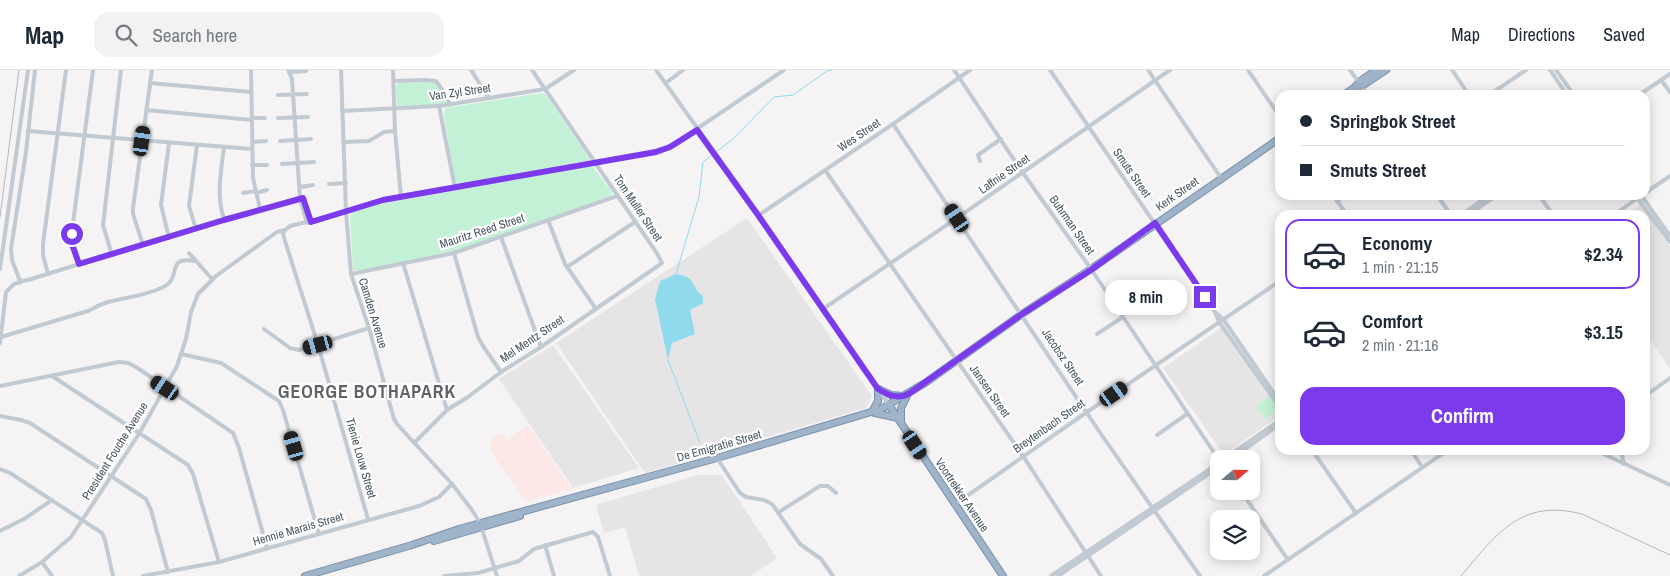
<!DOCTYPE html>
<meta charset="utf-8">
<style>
:root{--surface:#fff;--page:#f2f2f3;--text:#1f2937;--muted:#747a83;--line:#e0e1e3;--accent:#7c3aed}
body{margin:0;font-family:"Archivo Narrow",sans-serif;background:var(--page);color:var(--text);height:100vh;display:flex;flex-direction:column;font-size:19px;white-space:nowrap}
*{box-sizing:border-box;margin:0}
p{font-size:16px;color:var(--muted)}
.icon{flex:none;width:28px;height:28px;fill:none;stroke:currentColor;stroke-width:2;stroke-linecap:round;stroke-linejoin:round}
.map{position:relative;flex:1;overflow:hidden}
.details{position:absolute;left:1275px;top:140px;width:375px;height:245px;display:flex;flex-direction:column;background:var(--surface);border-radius:15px;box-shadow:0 2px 12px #0003}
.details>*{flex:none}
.hud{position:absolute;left:1275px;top:20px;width:375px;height:110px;border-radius:15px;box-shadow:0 2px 12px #0003;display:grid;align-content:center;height:110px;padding:0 25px;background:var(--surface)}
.needle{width:32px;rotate:70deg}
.tools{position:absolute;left:1210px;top:380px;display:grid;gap:10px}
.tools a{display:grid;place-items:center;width:50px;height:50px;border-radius:10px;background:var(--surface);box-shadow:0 2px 12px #0003;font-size:25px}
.end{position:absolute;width:22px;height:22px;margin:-11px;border:6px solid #7c3aed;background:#fff;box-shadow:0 0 0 2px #fff}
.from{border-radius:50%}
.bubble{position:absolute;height:35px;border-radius:15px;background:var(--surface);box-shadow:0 2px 12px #0003;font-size:16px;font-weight:700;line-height:35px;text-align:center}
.car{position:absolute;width:15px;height:30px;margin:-15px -8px;border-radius:6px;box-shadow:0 0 4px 1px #0007;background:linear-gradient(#222 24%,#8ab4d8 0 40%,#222 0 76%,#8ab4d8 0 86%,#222 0)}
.hud b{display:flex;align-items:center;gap:18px;height:48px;font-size:19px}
.hud b+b{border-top:1px solid var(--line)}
.hud i{width:12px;height:12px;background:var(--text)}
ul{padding:9px 0 0;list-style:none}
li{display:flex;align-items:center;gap:15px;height:70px;margin:0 10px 8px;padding:0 15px;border:2px solid transparent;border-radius:15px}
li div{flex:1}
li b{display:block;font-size:19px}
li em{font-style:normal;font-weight:700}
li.on{border-color:var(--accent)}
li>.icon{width:45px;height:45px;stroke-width:1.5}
.cta{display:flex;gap:10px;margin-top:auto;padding:10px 25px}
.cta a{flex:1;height:58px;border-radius:15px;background:var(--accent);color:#fff;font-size:20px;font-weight:700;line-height:58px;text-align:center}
header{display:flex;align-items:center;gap:30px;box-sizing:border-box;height:70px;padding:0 25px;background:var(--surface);border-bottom:1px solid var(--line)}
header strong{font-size:24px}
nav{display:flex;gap:28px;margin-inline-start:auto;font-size:18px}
.search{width:350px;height:45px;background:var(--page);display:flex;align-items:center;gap:12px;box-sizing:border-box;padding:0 18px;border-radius:15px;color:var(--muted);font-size:19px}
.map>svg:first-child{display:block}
</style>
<header>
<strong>Map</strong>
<div class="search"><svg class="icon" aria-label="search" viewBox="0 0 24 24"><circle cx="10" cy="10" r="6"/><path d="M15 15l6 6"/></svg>Search here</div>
<nav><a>Map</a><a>Directions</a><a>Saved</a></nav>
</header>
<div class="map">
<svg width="1670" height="506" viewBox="0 0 1670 506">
<rect width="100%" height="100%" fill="#f5f3f3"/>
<g fill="#e6e4e5">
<polygon points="1641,134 1670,177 1670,299 1645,262 1645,145 1625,145"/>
<polygon points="747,148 872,326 866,338 645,403 556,273"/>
<polygon points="1221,258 1280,343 1280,345 1224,385 1163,298"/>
<polygon points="553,275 639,398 573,418 499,309"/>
<polygon points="697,405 722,405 777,488 751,506 639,506 625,457 604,463 596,435"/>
</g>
<polygon fill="#fce8e6" points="528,355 572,419 526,432 490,380 491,370 497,364 504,365 508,369"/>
<g fill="#c3f1d5">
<polygon points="434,12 445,25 447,31 445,34 438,35 397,36 396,17 398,13"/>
<polygon points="542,23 546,25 590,90 456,115 444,46 445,38"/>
<polygon points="592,96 612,122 611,126 455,181 359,201 353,200 350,146 353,142 380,134"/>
<polygon points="1270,326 1279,339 1265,349 1256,336"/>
</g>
<path fill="#90daee" d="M 676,204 C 698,207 689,216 703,226 L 703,233 L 690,240 L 695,264 L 672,273 L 668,290 L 655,229 L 660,211 Z"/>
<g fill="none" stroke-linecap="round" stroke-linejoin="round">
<g stroke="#90daee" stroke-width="1">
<polyline points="716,82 732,70 774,27 793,25 827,1 832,0"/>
<polyline points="676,204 699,127 703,92 713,84"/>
<polyline points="668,290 700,373"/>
</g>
<defs>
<g id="trunk">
<polyline points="1354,18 1359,12 1376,0"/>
<polyline points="1343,25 1354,18 1362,16 1386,0"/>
<polyline points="878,319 891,325 903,326"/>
<polyline points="889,335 1003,506"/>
<polyline points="872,342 878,331 878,319"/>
<polyline points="875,343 898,348"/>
<polyline points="901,352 901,338 907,326"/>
<polyline points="434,471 520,446"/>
<polyline points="305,506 412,475 459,459 717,388 881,339 925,313 1022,244 1091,199 1280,68"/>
</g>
</defs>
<use href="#trunk" stroke="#7690ad" stroke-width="8"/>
<g stroke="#c1cad2" stroke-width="4">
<polyline points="35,0 26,82 11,179 12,190 20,211 28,210 224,149 303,128"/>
<polyline points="251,0 253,108 260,139"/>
<polyline points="288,0 292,9 300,129 307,153"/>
<polyline points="341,0 346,142 351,204 369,258 394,349 397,354 452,414 472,440 480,453 497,506"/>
<polyline points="393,0 395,61 401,127"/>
<polyline points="471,0 489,28"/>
<polyline points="656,0 759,145 889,335"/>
<polyline points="954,0 1023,103 1091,199 1219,390"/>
<polyline points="1050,0 1215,242 1223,249 1280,332"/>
<polyline points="1148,0 1221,108"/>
<polyline points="1248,0 1280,47"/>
<polyline points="1350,0 1368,25"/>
<polyline points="1452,0 1469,25"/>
<polyline points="1550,0 1567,25"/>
<polyline points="1556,0 1574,25"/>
<polyline points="290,2 306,1"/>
<polyline points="1661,10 1670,22"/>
<polyline points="394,11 425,10 436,11 446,25 450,35"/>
<polyline points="150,13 251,22"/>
<polyline points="666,13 683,0"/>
<polyline points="278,25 307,24"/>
<polyline points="1489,25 1526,0"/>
<polyline points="1639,25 1670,4"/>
<polyline points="439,36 455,118"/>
<polyline points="146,40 252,50"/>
<polyline points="342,41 439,36 545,19 574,0"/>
<polyline points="252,48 265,48"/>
<polyline points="278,48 308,47"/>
<polyline points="893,54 1101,364 1200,506"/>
<polyline points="28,61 252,79"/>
<polyline points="280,71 311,69"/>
<polyline points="252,72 266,71"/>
<polyline points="343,72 369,71 384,62 395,61"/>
<polyline points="169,73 161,135 169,168"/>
<path d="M 224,77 C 221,102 216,126 224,149"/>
<polyline points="980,91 978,85 1001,69"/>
<polyline points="282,94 314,92"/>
<polyline points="252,95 267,95"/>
<polyline points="825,100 1023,386 1101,506"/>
<polyline points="329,114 346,113"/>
<polyline points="300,117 313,115"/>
<polyline points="243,123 255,121"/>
<polyline points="256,123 267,120"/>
<polyline points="1645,123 1670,106"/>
<polyline points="1333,125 1347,145"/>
<polyline points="1437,125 1451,145"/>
<polyline points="1539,125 1553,145"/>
<polyline points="1635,125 1670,172"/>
<polyline points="1641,125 1670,166"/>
<polyline points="303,127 311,152"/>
<polyline points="1337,131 1345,125"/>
<polyline points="759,145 893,54 970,0"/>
<polyline points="1461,145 1490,125"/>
<polyline points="1468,145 1497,125"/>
<polyline points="1614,145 1639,127"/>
<polyline points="548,150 565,194 596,239"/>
<polyline points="196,159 189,136 197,75"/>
<polyline points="285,160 283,164 285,171 318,275 368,449"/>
<polyline points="501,167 541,277"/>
<polyline points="143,175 133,144 133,138 152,0"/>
<polyline points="189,183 212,209"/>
<polyline points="454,183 478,267 483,276 501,302"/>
<polyline points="112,185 103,155 121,0"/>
<polyline points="403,193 447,340"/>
<polyline points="79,194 72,174 72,161 93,0"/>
<polyline points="567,197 635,152"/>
<polyline points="0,199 28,0"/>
<polyline points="48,204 43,185 43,174 66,0"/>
<polyline points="351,204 454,183 617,126"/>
<polyline points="823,239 957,148 1170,0"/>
<polyline points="1216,244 1219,252 1280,338"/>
<polyline points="264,259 290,278 299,280 369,258"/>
<polyline points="1097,264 1123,247"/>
<path d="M 1,267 L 88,241 C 94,238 99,235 105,233 C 122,228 155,224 168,214 C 180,204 167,186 196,191"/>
<polyline points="0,273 6,222 14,214 21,212"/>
<polyline points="181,284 221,293 279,331 283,340 319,464"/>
<polyline points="52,306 188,395 193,404 219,492"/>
<polyline points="0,316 119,292 128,293 136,297 233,363 239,378 267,478"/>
<polyline points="1645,326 1670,308"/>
<polyline points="0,346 21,350 30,353 146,429 151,440 168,502"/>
<polyline points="1157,365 1187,344"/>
<polyline points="414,373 447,340 468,327 501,302 541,277 662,193 658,185 532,0"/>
<polyline points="1312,380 1356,443"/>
<polyline points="1411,380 1422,397"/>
<polyline points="1595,380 1670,415"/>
<polyline points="1621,380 1624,394"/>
<polyline points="717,388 740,423 746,427 764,430 772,434 800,474 821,489 833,506"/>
<polyline points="1224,389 1280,350"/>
<polyline points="1231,389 1280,354"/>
<polyline points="0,399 10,403 102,463 105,470 113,506"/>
<polyline points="1241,421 1288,490"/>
<polyline points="954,435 1087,342 1280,211"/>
<polyline points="779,442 820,416 828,416 836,423"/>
<polyline points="0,461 24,449 52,430"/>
<polyline points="545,475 554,506"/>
<polyline points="42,492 52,506"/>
<polyline points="19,506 42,492 71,467 139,364 177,296 186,269 191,242 198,224 216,206 277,162 285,160 290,156 346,142 383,130 635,86 670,77 784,0"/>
<polyline points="143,506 219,492 419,436 439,427 452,414"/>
<polyline points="444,506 478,503 519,491 534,479 593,462 598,467 610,506"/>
<polyline points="1051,506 1219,393"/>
<polyline points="1058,506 1219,397"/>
<polyline points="1264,506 1448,380"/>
</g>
<use href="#trunk" stroke="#9fb4c9" stroke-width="6"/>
<g stroke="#b5b8bd" stroke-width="1">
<polyline points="0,147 19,0"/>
<path d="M 1461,506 C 1496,465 1520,428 1582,444 L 1670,485"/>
</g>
</g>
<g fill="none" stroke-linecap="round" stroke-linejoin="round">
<path stroke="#7c3aed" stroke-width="6" d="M 72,164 L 72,174 L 79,194 L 224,150 L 303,128 L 311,152 L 383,130 L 656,82 L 670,77 L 697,60 L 758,145 L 878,319 C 888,325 899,330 910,323 L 1022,244 L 1091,200 L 1155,153 L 1205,227"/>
</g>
<g text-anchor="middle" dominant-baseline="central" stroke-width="4.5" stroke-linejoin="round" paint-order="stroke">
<g font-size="12" fill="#4a5661" stroke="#fff">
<text transform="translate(460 22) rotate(-8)">Van Zyl Street</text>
<text transform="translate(859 65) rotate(-34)">Wes Street</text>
<text transform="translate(1132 103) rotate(55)">Smuts Street</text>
<text transform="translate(1004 104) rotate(-35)">Laffnie Street</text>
<text transform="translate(1177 124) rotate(-35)">Kerk Street</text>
<text transform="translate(638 138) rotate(56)">Tom Muller Street</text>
<text transform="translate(1072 155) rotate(55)">Buhrman Street</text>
<text transform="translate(482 161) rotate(-18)">Mauritz Reed Street</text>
<text transform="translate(373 243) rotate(73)">Camden Avenue</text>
<text transform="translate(532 269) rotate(-34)">Mel Mentz Street</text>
<text transform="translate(1063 287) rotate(56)">Jacobsz Street</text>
<text transform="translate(990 321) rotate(55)">Jansen Street</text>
<text transform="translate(1049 356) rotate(-35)">Breytenbach Street</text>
<text transform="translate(719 376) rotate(-16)">De Emigratie Street</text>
<text transform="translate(115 381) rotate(-58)">President Fouche Avenue</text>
<text transform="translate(361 388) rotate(74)">Tienie Louw Street</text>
<text transform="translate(962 425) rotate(56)">Voortrekker Avenue</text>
<text transform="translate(298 459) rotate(-16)">Hennie Marais Street</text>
</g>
<g font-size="18" font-weight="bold" letter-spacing="1" fill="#5f6368" stroke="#fff">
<text x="367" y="321">GEORGE BOTHAPARK</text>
</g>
</g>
</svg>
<div class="tools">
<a><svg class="needle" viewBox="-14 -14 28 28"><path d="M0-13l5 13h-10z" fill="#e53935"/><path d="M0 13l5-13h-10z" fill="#747a83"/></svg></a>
<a><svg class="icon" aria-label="layers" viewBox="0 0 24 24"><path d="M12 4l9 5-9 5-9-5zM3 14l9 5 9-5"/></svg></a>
</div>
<i class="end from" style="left:72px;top:164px"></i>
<i class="end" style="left:1205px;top:227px"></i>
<div class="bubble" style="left:1105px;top:210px;width:82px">8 min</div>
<i class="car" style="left:142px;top:71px;rotate:8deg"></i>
<i class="car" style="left:957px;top:148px;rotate:326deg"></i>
<i class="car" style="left:318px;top:275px;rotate:255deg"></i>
<i class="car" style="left:165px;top:318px;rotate:304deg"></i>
<i class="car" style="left:1114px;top:324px;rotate:55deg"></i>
<i class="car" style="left:915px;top:375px;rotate:147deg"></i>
<i class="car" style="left:294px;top:376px;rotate:344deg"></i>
<div class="hud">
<b><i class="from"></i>Springbok Street</b>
<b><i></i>Smuts Street</b>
</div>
<section class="details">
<ul>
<li class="on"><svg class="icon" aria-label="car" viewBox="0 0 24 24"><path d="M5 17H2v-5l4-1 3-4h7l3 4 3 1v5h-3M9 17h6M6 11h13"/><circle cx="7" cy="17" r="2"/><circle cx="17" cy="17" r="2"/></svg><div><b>Economy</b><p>1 min · 21:15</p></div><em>$2.34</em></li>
<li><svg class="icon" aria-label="car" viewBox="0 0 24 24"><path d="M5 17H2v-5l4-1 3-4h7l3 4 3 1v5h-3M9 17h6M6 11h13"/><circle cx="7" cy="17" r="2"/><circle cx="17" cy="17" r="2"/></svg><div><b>Comfort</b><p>2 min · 21:16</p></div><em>$3.15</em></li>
</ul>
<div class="cta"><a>Confirm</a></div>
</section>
</div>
